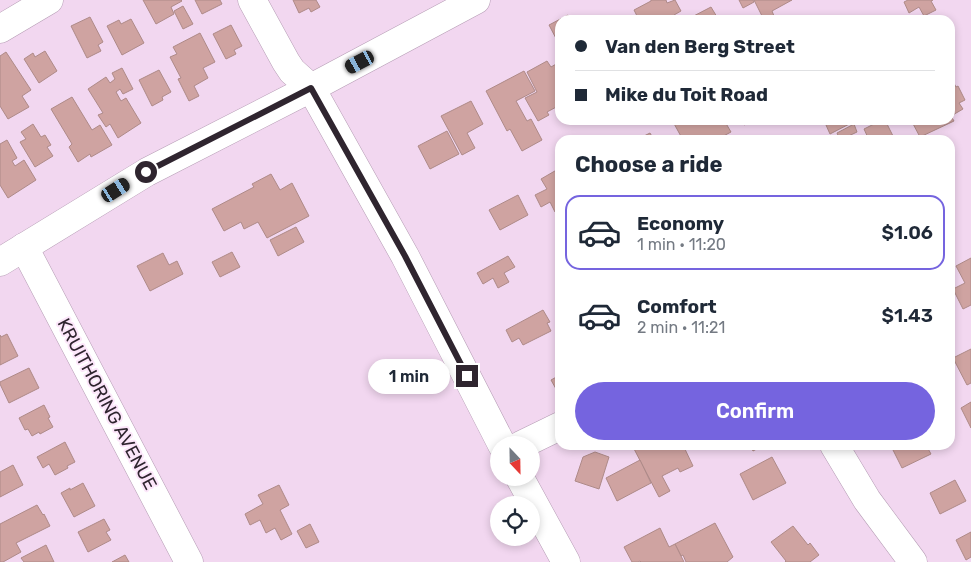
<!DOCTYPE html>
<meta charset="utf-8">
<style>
:root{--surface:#fff;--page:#f2f2f3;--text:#1f2937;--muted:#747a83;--line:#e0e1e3;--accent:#7564df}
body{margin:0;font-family:Rubik,sans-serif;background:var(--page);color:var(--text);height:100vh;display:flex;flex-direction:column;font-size:19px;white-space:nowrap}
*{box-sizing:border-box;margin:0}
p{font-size:16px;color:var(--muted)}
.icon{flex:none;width:28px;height:28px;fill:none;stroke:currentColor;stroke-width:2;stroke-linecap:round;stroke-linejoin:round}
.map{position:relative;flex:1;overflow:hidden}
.panel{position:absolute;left:555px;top:135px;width:400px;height:315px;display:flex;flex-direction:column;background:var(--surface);border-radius:15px;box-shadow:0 2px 8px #0003}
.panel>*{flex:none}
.top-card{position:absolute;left:555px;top:15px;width:400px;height:110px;border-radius:15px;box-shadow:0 2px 8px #0003;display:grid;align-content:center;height:110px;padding:0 20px;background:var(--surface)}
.needle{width:32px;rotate:158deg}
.tools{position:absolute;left:490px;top:436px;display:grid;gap:10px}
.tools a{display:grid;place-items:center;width:50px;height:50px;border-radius:50%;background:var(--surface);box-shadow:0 2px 8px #0003;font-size:25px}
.end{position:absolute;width:22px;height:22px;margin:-11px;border:6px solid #2f252f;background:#fff;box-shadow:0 0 0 2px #fff}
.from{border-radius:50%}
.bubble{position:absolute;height:35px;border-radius:18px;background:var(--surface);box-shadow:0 2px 8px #0003;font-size:16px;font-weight:600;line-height:35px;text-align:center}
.car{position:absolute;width:15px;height:30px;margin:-15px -8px;border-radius:6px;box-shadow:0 0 4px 1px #0007;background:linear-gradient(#222 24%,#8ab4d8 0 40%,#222 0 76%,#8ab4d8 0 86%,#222 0)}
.top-card b{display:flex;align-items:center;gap:18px;height:48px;font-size:19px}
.top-card b+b{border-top:1px solid var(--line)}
.top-card i{width:12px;height:12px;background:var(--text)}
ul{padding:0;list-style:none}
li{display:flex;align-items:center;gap:15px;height:75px;margin:0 10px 8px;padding:0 10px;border:2px solid transparent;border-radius:15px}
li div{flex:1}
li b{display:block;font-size:19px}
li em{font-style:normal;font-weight:600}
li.active{border-color:var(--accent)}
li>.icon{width:45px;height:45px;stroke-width:1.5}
h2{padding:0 20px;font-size:22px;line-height:60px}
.cta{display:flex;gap:10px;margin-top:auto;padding:10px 20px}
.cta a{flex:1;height:58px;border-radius:30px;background:var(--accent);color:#fff;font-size:20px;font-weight:600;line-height:58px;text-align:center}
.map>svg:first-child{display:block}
</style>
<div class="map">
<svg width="971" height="562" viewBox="0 0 971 562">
<rect width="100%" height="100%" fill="#f2d7f0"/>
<g fill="#cfa3a1" stroke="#ae8a88">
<polygon points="143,0 181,0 182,1 171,7 174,14 156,24"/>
<polygon points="195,0 220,0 222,4 202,14"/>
<polygon points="293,0 316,0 320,7 311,12 309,8 299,13"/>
<polygon points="651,0 666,0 667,3 675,0 681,11 674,15 676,20 639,20 634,10 651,1"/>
<polygon points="739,0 753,0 754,2 743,8"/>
<polygon points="754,0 792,0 772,11 774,16 767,20 764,20"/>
<polygon points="908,0 933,0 931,1 936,10 924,16 919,7 909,13 904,2"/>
<polygon points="183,6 193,24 183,29 174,11"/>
<polygon points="711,7 717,17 711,20 686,20"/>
<polygon points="568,15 571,20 560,20 560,46 549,25"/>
<polygon points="90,17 103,42 98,45 101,51 87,58 71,26"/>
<polygon points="131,19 144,43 122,55 107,26 119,20 121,24"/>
<polygon points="231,25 242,46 234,50 236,54 226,59 213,34"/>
<polygon points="200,33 215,62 203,68 208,78 194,86 199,96 189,101 178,79 181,78 170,57 177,54 173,47"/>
<polygon points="45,51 57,71 39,83 24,59 33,53 35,57"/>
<polygon points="6,52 31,90 22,96 29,107 8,119 0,106 0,56"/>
<polygon points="547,61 551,67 558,63 560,66 560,105 547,112 549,115 538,121 525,98 537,92 527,72"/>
<polygon points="122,68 133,89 123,94 120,89 116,92 121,101 126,98 141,123 118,138 110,124 106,127 98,115 103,113 88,89 106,77 110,83 115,79 112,73"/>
<polygon points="159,70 171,92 162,97 163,100 152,106 139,80"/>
<polygon points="524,71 535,91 516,101 527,121 531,119 542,140 522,151 510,129 507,131 486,91"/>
<polygon points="950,76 956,87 958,86 965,100 959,103 963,109 951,116 954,121 920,137 911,120 950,120"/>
<polygon points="72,97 92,130 100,125 112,145 91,157 90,154 78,162 69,147 72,144 51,109"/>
<polygon points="471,101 483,124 467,133 475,148 462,155 441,116"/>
<polygon points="672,120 724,120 731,132 716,140 683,140"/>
<polygon points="742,120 754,120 744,125"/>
<polygon points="836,120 857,120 830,134 826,125"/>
<polygon points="882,120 885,120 895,140 869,140 864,129"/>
<polygon points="33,124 41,137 45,135 51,145 47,147 53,156 35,167 20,142 26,139 21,132"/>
<polygon points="854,124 857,132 840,140 837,133"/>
<polygon points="447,131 459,154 430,169 418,146"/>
<polygon points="650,133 654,140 644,140 642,137"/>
<polygon points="7,140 17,158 12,161 15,166 24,160 36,180 8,198 0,185 0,144"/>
<polygon points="560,168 560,209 555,212 550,202 541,207 535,195 547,189 541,179"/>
<polygon points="271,174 280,190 292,183 309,216 267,238 258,222 244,229 241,222 224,231 212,209 254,187 252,184"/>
<polygon points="518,195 528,215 500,230 489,210"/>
<polygon points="296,227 304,242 278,256 270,240"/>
<polygon points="232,252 240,267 220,277 212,262"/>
<polygon points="163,253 169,265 177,261 183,274 150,291 137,266"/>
<polygon points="508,256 515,267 504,273 509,282 498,288 493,278 483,284 477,273"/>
<polygon points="971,258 971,305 963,309 953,289 965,283 956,266"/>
<polygon points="543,310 550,322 547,323 551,331 523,345 519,338 512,342 506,330"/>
<polygon points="7,334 18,356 0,365 0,335 1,337"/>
<polygon points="971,349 971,383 967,385 953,358"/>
<polygon points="29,368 39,388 9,403 0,384 0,382"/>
<polygon points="560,375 560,396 551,380"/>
<polygon points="971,402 971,428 961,408"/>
<polygon points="44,405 50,417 48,418 53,427 40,434 39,432 32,436 28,429 25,430 19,418"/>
<polygon points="65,442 75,462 67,466 68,468 55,475 49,464 43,468 37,457"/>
<polygon points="632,445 683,445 693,466 680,472 678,468 662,476 670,491 659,497"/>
<polygon points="750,445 764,445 753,451"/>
<polygon points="898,445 926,445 931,454 902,468 892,448"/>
<polygon points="595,452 609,457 599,489 575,481 583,457"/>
<polygon points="772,457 786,483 753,500 740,474"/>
<polygon points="640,460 651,483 617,501 606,478"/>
<polygon points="13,465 23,485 0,497 0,472"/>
<polygon points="955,480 966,501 940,514 930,493"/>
<polygon points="83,483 95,506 74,517 61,493 70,488 70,490"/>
<polygon points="279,485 289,505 280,510 292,534 281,540 275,528 266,533 260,520 250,525 245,514 263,504 258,495"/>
<polygon points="37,505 43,515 44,514 50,526 16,543 21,552 3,562 0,562 0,524"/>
<polygon points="104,519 110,530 106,532 111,540 88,552 78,532"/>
<polygon points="715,523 733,557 727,562 686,562 683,555 681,556 675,544"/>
<polygon points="310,524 319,542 306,548 297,531"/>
<polygon points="793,526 808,545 810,543 819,555 810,562 785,562 786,561 771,542"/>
<polygon points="660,528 669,547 675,544 684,562 641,562 640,561 638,562 632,562 624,547"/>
<polygon points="971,532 971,557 966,560 956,540"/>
<polygon points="46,545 54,562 24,562 21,558"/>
<polygon points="125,555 129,562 112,562"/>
</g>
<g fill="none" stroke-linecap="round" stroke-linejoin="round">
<defs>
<g id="minor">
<polyline points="252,0 286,62 292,71 311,88 405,256 502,445"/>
<polyline points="0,29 49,0"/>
<polyline points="24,247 189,562"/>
<polyline points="0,262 147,172 311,88 476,0"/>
<polyline points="521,445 560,426"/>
<polyline points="834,445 867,500 913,562"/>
<polyline points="520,478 566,562"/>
</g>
</defs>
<use href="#minor" stroke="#b59cb4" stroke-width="29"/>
<use href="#minor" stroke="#fff" stroke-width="28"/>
</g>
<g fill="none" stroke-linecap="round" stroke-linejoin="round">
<polyline stroke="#2f252f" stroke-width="6" points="146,172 311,88 405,256 467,376"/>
</g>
<g text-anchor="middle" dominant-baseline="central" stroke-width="4" stroke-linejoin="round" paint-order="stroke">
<g font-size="18" fill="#2f252f" stroke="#fce6fa">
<text transform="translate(107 404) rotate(62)">KRUITHORING AVENUE</text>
</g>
</g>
</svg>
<div class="tools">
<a><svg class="needle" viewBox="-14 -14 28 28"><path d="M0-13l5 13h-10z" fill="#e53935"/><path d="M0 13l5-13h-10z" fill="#747a83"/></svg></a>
<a><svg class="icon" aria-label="locate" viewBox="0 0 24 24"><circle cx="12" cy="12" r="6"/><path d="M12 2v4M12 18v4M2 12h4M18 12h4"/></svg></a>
</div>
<i class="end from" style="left:146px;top:172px"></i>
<i class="end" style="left:467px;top:376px"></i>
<div class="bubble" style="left:368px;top:359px;width:82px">1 min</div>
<i class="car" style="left:360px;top:62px;rotate:242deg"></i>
<i class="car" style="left:116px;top:190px;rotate:58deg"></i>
<div class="top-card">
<b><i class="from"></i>Van den Berg Street</b>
<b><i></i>Mike du Toit Road</b>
</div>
<section class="panel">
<h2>Choose a ride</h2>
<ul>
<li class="active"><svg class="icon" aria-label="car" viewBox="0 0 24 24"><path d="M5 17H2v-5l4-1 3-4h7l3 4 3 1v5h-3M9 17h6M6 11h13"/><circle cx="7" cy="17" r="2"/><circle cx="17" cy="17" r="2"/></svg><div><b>Economy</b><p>1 min · 11:20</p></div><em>$1.06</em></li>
<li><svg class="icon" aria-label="car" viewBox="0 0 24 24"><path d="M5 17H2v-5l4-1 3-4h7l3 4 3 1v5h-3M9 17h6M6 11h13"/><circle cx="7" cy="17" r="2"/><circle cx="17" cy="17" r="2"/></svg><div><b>Comfort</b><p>2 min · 11:21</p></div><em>$1.43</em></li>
</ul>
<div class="cta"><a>Confirm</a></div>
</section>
</div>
